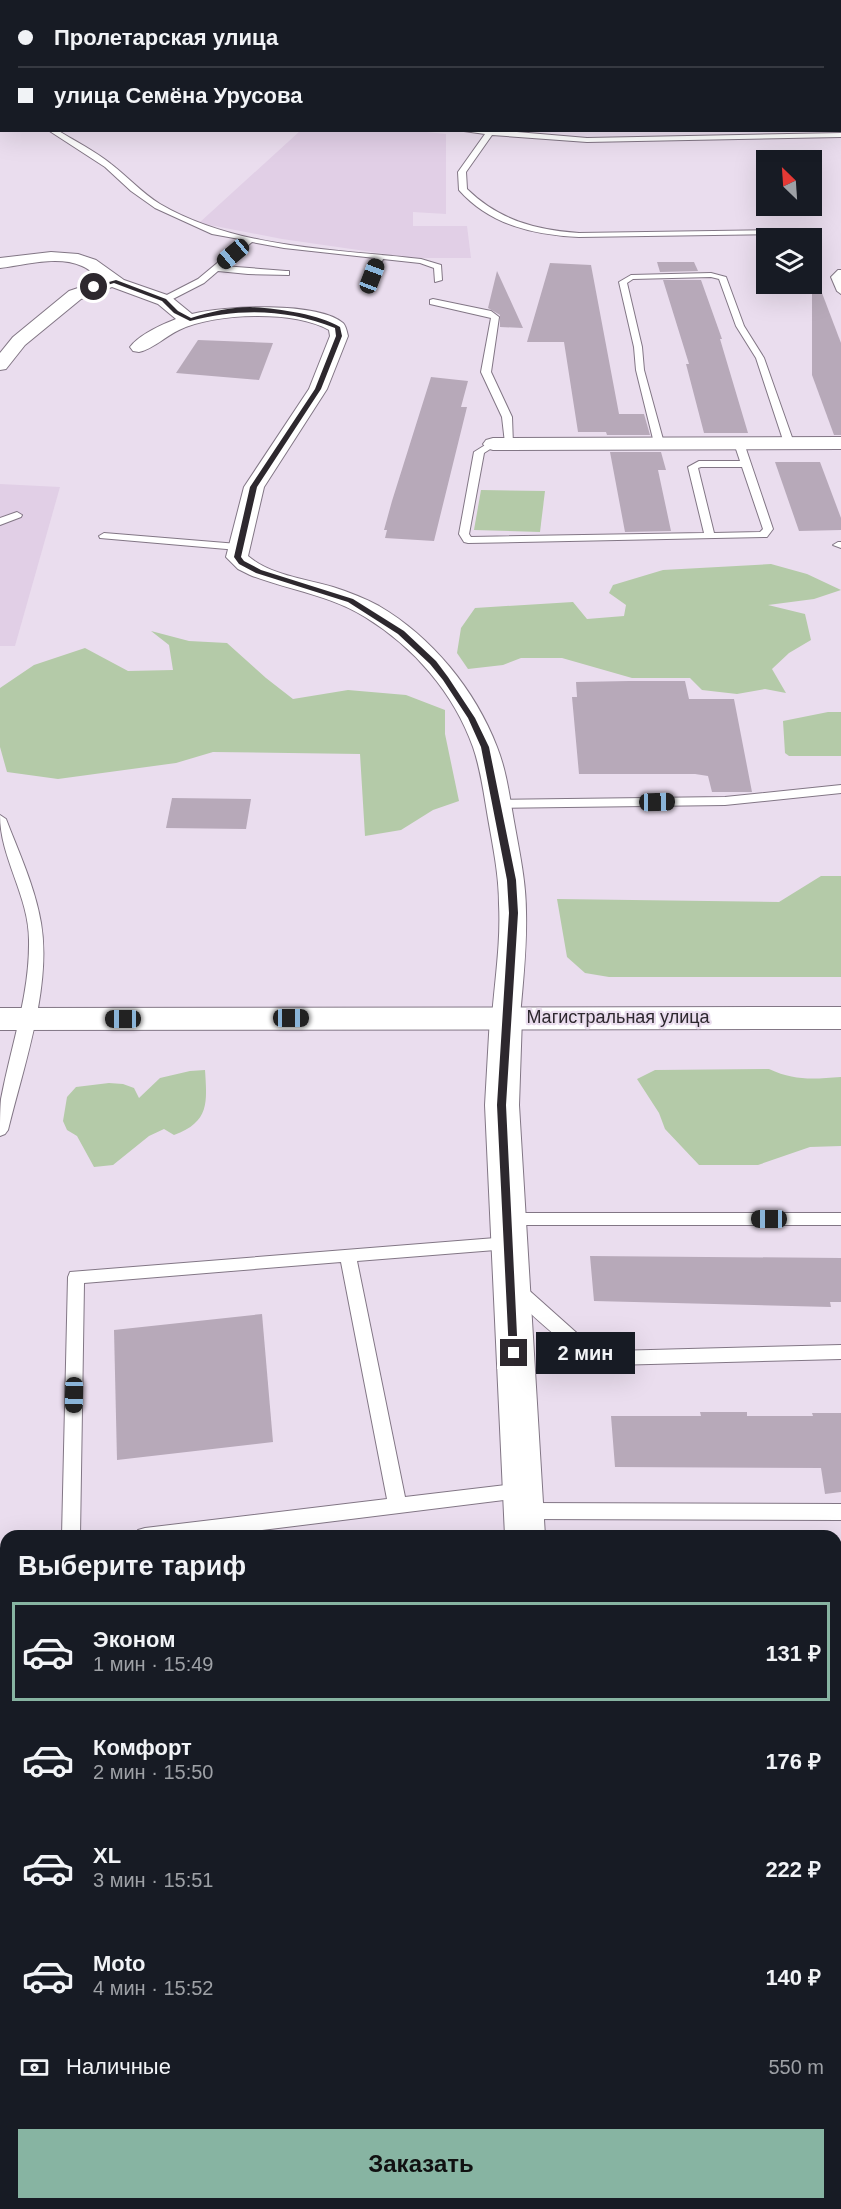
<!DOCTYPE html>
<html lang="ru">
<meta charset="utf-8">
<style>
:root{--surface:#171b24;--page:#20242c;--text:#f1f3f6;--muted:#9ea1a6;--line:#363941;--accent:#87b4a2}
body{margin:0;font-family:Helvetica,sans-serif;background:var(--page);color:var(--text);height:100vh;display:flex;flex-direction:column;font-size:22px;white-space:nowrap}
*{box-sizing:border-box;margin:0}
p{font-size:20px;color:var(--muted)}
.icon{flex:none;width:33px;height:33px;fill:none;stroke:currentColor;stroke-width:2;stroke-linecap:round;stroke-linejoin:round}
.map{position:relative;flex:1;overflow:hidden}
.drawer{position:absolute;left:0px;top:1530px;width:842px;height:680px;display:flex;flex-direction:column;background:var(--surface);border-radius:18px 18px 0 0;box-shadow:0 6px 24px #0002}
.drawer>*{flex:none}
.top-card{position:absolute;left:0px;top:0px;width:842px;height:132px;box-shadow:0 6px 24px #0002;display:grid;align-content:center;height:132px;padding:0 18px;background:var(--surface)}
.needle{width:39px;rotate:335deg}
.controls{position:absolute;left:756px;top:150px;display:grid;gap:12px}
.controls a{display:grid;place-items:center;width:66px;height:66px;border-radius:0px;background:var(--surface);box-shadow:0 6px 24px #0002;font-size:30px}
.end{position:absolute;width:27px;height:27px;margin:-14px;border:8px solid #2d282e;background:#fff;box-shadow:0 0 0 3px #fff}
.from{border-radius:50%}
.bubble{position:absolute;height:42px;border-radius:0px;background:var(--surface);box-shadow:0 6px 24px #0002;font-size:20px;font-weight:700;line-height:42px;text-align:center}
.car{position:absolute;width:18px;height:36px;margin:-18px -9px;border-radius:8px;box-shadow:0 0 4px 2px #0007;background:linear-gradient(#222 24%,#8ab4d8 0 40%,#222 0 76%,#8ab4d8 0 86%,#222 0)}
.top-card b{display:flex;align-items:center;gap:21px;height:57px;font-size:22px}
.top-card b+b{border-top:2px solid var(--line)}
.top-card i{width:15px;height:15px;background:var(--text)}
ul{padding:0;list-style:none}
li{display:flex;align-items:center;gap:18px;height:99px;margin:0 12px 9px;padding:0 6px;border:3px solid transparent;border-radius:0px}
li div{flex:1}
li b{display:block;font-size:22px}
li em{font-style:normal;font-weight:700}
li.on{border-color:var(--accent)}
li>.icon{width:54px;height:54px;stroke-width:1.5}
h2{padding:0 18px;font-size:27px;line-height:72px}
.pay{display:flex;align-items:center;gap:15px;height:66px;padding:0 18px;font-size:22px}
.pay p{margin-inline-start:auto}
.cta{display:flex;gap:12px;margin-top:auto;padding:12px 18px}
.cta a{flex:1;height:69px;border-radius:0px;background:var(--accent);color:#111;font-size:24px;font-weight:700;line-height:69px;text-align:center}
.map>svg:first-child{display:block}
</style>
<div class="map">
<svg width="841" height="2209" viewBox="0 0 841 2209">
<rect width="100%" height="100%" fill="#eaddee"/>
<g fill="#e1cfe6">
<polygon points="407,130 446,134 446,214 413,212 413,226 467,226 471,258 414,258 282,239 199,223 300,131"/>
<polygon points="0,484 60,487 15,646 0,646"/>
</g>
<g fill="#b4caa8">
<polygon points="481,490 545,491 540,532 474,530"/>
<polygon points="771,564 807,574 841,590 814,599 768,605 805,614 811,640 789,653 772,669 786,693 765,689 737,694 702,690 690,678 632,678 562,658 521,658 503,665 468,669 457,653 461,628 475,608 573,602 587,619 624,616 626,605 609,593 613,585 663,570"/>
<polygon points="151,631 189,641 227,643 266,678 293,699 348,690 406,695 445,710 445,734 459,801 433,810 401,830 365,836 360,754 213,752 176,763 58,779 7,772 0,747 0,688 34,665 85,648 128,671 173,670 169,645"/>
<polygon points="828,712 841,712 841,756 789,756 785,753 783,721"/>
<polygon points="821,876 841,876 841,977 609,977 585,973 567,957 557,899 779,902"/>
<path d="M 769,1069 C 795,1081 813,1079 841,1077 L 841,1146 L 810,1147 L 758,1165 L 699,1165 L 665,1129 L 659,1113 L 637,1079 L 655,1070 Z"/>
<path d="M 205,1070 C 207,1102 210,1122 174,1135 L 164,1129 L 149,1136 L 113,1165 L 94,1167 L 77,1136 L 67,1130 L 63,1121 L 67,1097 L 76,1087 L 109,1083 L 123,1084 L 134,1088 L 139,1098 L 160,1078 L 190,1071 Z"/>
</g>
<g fill="#b7a9b9">
<polygon points="657,262 694,262 698,271 660,272"/>
<polygon points="550,263 591,265 619,414 644,414 650,435 607,435 606,432 578,432 564,342 527,342"/>
<polygon points="497,271 523,328 500,327 500,315 488,308"/>
<polygon points="812,272 814,272 841,343 841,435 834,435 812,375"/>
<polygon points="663,280 701,280 722,339 720,339 748,433 704,433 686,364 689,364"/>
<polygon points="198,340 273,343 259,380 176,373"/>
<polygon points="431,377 468,381 461,407 467,407 434,541 385,538 387,530 384,530 392,501"/>
<polygon points="610,452 661,452 666,470 658,470 671,531 625,532"/>
<polygon points="775,462 820,462 841,518 841,530 799,531"/>
<polygon points="629,681 685,681 689,699 734,699 752,792 712,792 708,776 695,774 579,774 572,697 577,697 576,682"/>
<polygon points="172,798 251,799 246,829 166,828"/>
<polygon points="590,1256 841,1258 841,1302 830,1302 831,1307 594,1301"/>
<polygon points="262,1314 273,1442 117,1460 114,1330"/>
<polygon points="700,1412 747,1412 747,1416 813,1416 812,1413 841,1413 841,1492 825,1494 821,1468 615,1467 611,1416 701,1416"/>
</g>
<g fill="none" stroke-linecap="round" stroke-linejoin="round">
<defs>
<g id="service">
<rect x="92" y="0" width="6" height="2"/>
<rect x="249" y="0" width="6" height="2"/>
<polygon points="741,0 747,0 748,2 742,2"/>
<rect x="840" y="14" width="1" height="4"/>
<rect x="0" y="112" width="2" height="4"/>
<path d="M 48,130 L 57,130 C 75,141 95,151 111,164 C 128,177 142,193 160,204 C 237,249 335,249 421,259 L 441,265 L 442,280 L 435,282 L 434,268 L 420,263 L 383,259 L 376,276 L 372,278 L 368,276 L 375,258 L 284,248 L 252,242 L 223,266 L 286,271 L 289,271 L 289,275 L 248,274 L 218,271 L 204,283 L 167,302 L 161,302 L 161,298 L 198,279 L 245,240 L 212,234 L 155,208 L 131,191 L 105,167 Z"/>
<path d="M 457,130 L 493,130 L 587,138 L 841,133 L 841,137 L 587,142 L 492,135 L 466,172 L 467,189 C 499,220 535,230 579,233 L 788,230 L 792,232 L 788,234 L 579,237 C 534,235 490,225 459,190 L 458,172 L 485,134 Z"/>
<polygon points="838,270 841,270 841,294 837,291 831,277"/>
<polygon points="711,273 726,277 744,326 764,358 794,443 792,445 784,443 756,358 736,326 719,279 711,277 633,279 627,283 642,347 644,370 664,443 659,446 654,443 636,370 634,347 619,282 631,275"/>
<polygon points="433,299 491,311 499,317 491,372 512,417 513,445 505,443 502,417 481,372 491,318 430,304 430,300"/>
<path d="M 736,441 L 744,443 L 773,529 L 767,537 L 468,543 L 464,542 L 459,534 L 474,452 L 490,442 L 498,444 L 484,453 L 469,534 L 471,537 L 704,533 L 688,467 L 699,461 L 740,461 L 734,443 ZM 701,467 L 742,467 L 763,529 L 760,532 L 714,533 L 698,468 Z"/>
<polygon points="17,512 22,515 21,517 0,525 0,518"/>
<polygon points="104,533 238,544 243,547 238,550 100,538 99,536"/>
<polygon points="838,542 841,542 841,548 833,545"/>
<polygon points="841,785 841,793 725,805 498,808 492,804 498,800 725,797"/>
<path d="M 0,815 L 6,819 C 19,853 35,887 41,923 C 52,987 23,1068 8,1130 L 5,1134 L 0,1136 C 0,1124 0,1110 1,1099 C 11,1045 30,995 29,940 C 29,896 0,858 0,815 Z"/>
<polygon points="507,1213 841,1213 841,1225 507,1225 501,1223 499,1219 501,1215"/>
<polygon points="508,1237 514,1239 516,1243 514,1247 508,1249 357,1261 405,1497 522,1483 528,1485 531,1491 528,1497 214,1536 136,1536 138,1530 145,1528 387,1499 341,1262 84,1283 80,1536 62,1536 68,1277 70,1272"/>
<path d="M 517,1283 L 523,1285 L 579,1335 L 613,1351 L 841,1345 L 841,1359 L 613,1365 C 568,1352 544,1326 511,1295 L 509,1290 L 511,1285 Z"/>
<polygon points="523,1503 841,1504 841,1520 523,1519 517,1517 514,1511 517,1505"/>
<polygon points="836,1574 841,1574 841,1592 836,1591"/>
<rect x="0" y="1629" width="6" height="18"/>
<rect x="836" y="1750" width="5" height="20"/>
<rect x="0" y="1992" width="6" height="22"/>
<rect x="836" y="2046" width="5" height="22"/>
<polygon points="186,2204 212,2204 210,2209 184,2209"/>
</g>
<g id="minor">
<path d="M 51,252 L 78,254 L 96,260 L 124,280 L 170,296 L 192,314 C 223,306 317,301 343,323 C 346,326 347,332 348,336 L 327,389 L 264,487 L 248,556 C 270,575 305,579 333,587 C 349,592 364,598 379,606 C 432,637 475,690 497,747 C 507,772 510,800 515,827 C 520,855 526,883 526,912 C 527,947 523,982 520,1017 L 516,1024 L 506,1027 L 496,1024 L 492,1017 C 495,979 501,942 499,904 C 499,875 493,847 488,818 C 484,795 481,770 473,747 C 454,693 414,647 365,617 C 330,595 288,590 250,575 L 238,569 L 226,557 L 244,487 L 309,389 L 330,336 L 329,330 C 293,310 216,313 179,330 C 166,336 153,349 139,352 L 133,351 L 130,347 C 140,334 161,325 176,319 L 158,304 L 112,287 L 81,299 L 25,345 L 6,369 L 0,370 L 0,353 L 13,337 L 69,291 L 102,280 C 96,275 89,269 82,266 C 58,255 25,265 0,268 L 0,258 Z"/>
<polygon points="841,437 841,449 493,450 486,448 483,444 486,440 493,438"/>
</g>
<g id="tertiary">
<polygon points="506,1006 517,1009 522,1017 519,1105 545,1536 505,1536 485,1105 490,1017 495,1009"/>
<rect x="540" y="2204" width="52" height="5"/>
</g>
<polygon id="secondary" points="841,1007 841,1029 0,1030 0,1008"/>
</defs>
<use href="#service" stroke="#827685" stroke-width="2"/>
<use href="#minor" stroke="#827685" stroke-width="2"/>
<use href="#tertiary" stroke="#827685" stroke-width="2"/>
<use href="#secondary" stroke="#827685" stroke-width="2"/>
<use href="#service" fill="#fff" fill-rule="evenodd"/>
<use href="#minor" fill="#fff" fill-rule="evenodd"/>
<use href="#tertiary" fill="#fff" fill-rule="evenodd"/>
<use href="#secondary" fill="#fff" fill-rule="evenodd"/>
</g>
<path fill="#2d282e" d="M 116,280 L 166,299 L 178,311 L 191,318 C 210,312 230,307 250,307 C 276,308 319,314 340,327 L 342,336 L 321,389 L 257,487 L 241,557 L 244,561 L 261,570 L 353,599 L 404,631 L 436,661 L 448,677 L 475,718 L 489,747 L 516,880 L 518,913 L 506,1105 L 518,1356 L 510,1356 L 509,1353 L 497,1105 L 509,913 L 507,880 L 481,747 L 468,718 L 443,680 L 430,664 L 398,634 L 348,602 L 256,573 L 239,564 L 234,557 L 250,487 L 315,389 L 336,336 L 335,328 C 287,309 240,308 190,321 L 174,313 L 162,301 L 114,283 L 94,289 L 91,287 Z"/>
<g text-anchor="middle" dominant-baseline="central" stroke-width="4.5" stroke-linejoin="round" paint-order="stroke">
<g font-size="18" fill="#2d282e" stroke="#eaddee">
<text x="618" y="1017">Магистральная улица</text>
</g>
</g>
</svg>
<div class="controls">
<a><svg class="needle" viewBox="-14 -14 28 28"><path d="M0-13l5 13h-10z" fill="#e53935"/><path d="M0 13l5-13h-10z" fill="#9ea1a6"/></svg></a>
<a><svg class="icon" aria-label="layers" viewBox="0 0 24 24"><path d="M12 4l9 5-9 5-9-5zM3 14l9 5 9-5"/></svg></a>
</div>
<i class="end from" style="left:94px;top:287px"></i>
<i class="end" style="left:514px;top:1353px"></i>
<div class="bubble" style="left:536px;top:1332px;width:99px">2 мин</div>
<i class="car" style="left:233px;top:254px;rotate:230deg"></i>
<i class="car" style="left:372px;top:276px;rotate:21deg"></i>
<i class="car" style="left:657px;top:802px;rotate:89deg"></i>
<i class="car" style="left:291px;top:1018px;rotate:90deg"></i>
<i class="car" style="left:123px;top:1019px;rotate:270deg"></i>
<i class="car" style="left:769px;top:1219px;rotate:270deg"></i>
<i class="car" style="left:74px;top:1395px;rotate:181deg"></i>
<div class="top-card">
<b><i class="from"></i>Пролетарская улица</b>
<b><i></i>улица Семёна Урусова</b>
</div>
<section class="drawer">
<h2>Выберите тариф</h2>
<ul>
<li class="on"><svg class="icon" aria-label="car" viewBox="0 0 24 24"><path d="M5 17H2v-5l4-1 3-4h7l3 4 3 1v5h-3M9 17h6M6 11h13"/><circle cx="7" cy="17" r="2"/><circle cx="17" cy="17" r="2"/></svg><div><b>Эконом</b><p>1 мин · 15:49</p></div><em>131 ₽</em></li>
<li><svg class="icon" aria-label="car" viewBox="0 0 24 24"><path d="M5 17H2v-5l4-1 3-4h7l3 4 3 1v5h-3M9 17h6M6 11h13"/><circle cx="7" cy="17" r="2"/><circle cx="17" cy="17" r="2"/></svg><div><b>Комфорт</b><p>2 мин · 15:50</p></div><em>176 ₽</em></li>
<li><svg class="icon" aria-label="car" viewBox="0 0 24 24"><path d="M5 17H2v-5l4-1 3-4h7l3 4 3 1v5h-3M9 17h6M6 11h13"/><circle cx="7" cy="17" r="2"/><circle cx="17" cy="17" r="2"/></svg><div><b>XL</b><p>3 мин · 15:51</p></div><em>222 ₽</em></li>
<li><svg class="icon" aria-label="car" viewBox="0 0 24 24"><path d="M5 17H2v-5l4-1 3-4h7l3 4 3 1v5h-3M9 17h6M6 11h13"/><circle cx="7" cy="17" r="2"/><circle cx="17" cy="17" r="2"/></svg><div><b>Moto</b><p>4 мин · 15:52</p></div><em>140 ₽</em></li>
</ul>
<div class="pay"><svg class="icon" aria-label="cash" viewBox="0 0 24 24"><path d="M3 7h18v10H3z"/><circle cx="12" cy="12" r="2"/></svg>Наличные<p>550 m</p></div>
<div class="cta"><a>Заказать</a></div>
</section>
</div>
